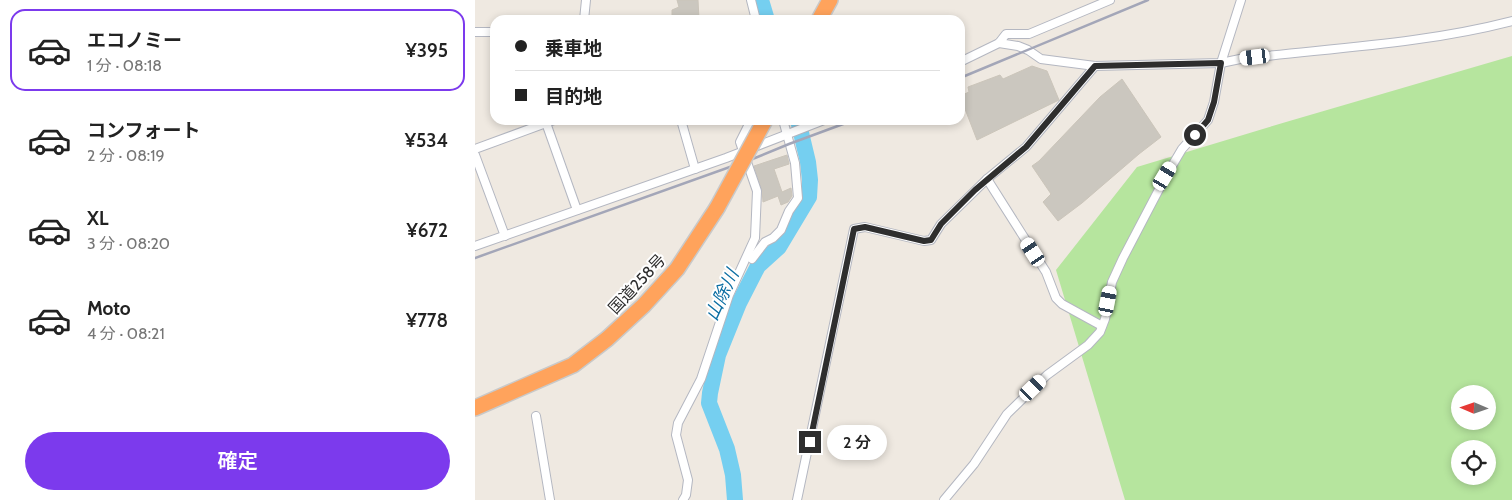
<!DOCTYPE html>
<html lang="ja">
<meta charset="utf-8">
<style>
:root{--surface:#fff;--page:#f6f6f6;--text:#222;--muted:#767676;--line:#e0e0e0;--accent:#7c3aed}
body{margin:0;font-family:Cabin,"Noto Sans JP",sans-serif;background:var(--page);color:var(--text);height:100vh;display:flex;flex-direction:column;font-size:19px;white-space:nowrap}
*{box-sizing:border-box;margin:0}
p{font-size:16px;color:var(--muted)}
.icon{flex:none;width:28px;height:28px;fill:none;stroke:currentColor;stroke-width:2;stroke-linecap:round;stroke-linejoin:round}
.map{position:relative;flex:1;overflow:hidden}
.drawer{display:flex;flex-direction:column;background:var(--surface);width:475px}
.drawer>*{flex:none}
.banner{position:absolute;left:15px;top:15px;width:475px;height:110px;border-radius:15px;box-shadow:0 2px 8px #0003;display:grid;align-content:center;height:110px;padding:0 25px;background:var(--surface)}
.needle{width:32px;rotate:272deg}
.buttons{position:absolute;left:976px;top:385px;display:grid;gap:10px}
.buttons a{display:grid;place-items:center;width:45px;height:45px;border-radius:50%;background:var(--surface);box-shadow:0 2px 8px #0003;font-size:25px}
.end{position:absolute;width:22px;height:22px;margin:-11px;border:6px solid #2e2e2e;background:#fff;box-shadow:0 0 0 2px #fff}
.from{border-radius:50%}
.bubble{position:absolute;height:35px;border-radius:18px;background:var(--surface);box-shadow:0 2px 8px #0003;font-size:16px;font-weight:600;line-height:35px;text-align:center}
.car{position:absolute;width:15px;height:30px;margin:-15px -8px;border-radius:6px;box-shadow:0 0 4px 1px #0007;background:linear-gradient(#fff 24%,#345 0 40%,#fff 0 76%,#345 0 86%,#fff 0)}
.banner b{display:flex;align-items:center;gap:18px;height:48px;font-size:19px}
.banner b+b{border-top:1px solid var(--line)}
.banner i{width:12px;height:12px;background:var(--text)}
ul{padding:9px 0 0;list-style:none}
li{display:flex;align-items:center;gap:15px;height:82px;margin:0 10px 8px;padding:0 15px;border:2px solid transparent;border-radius:15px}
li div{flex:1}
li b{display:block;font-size:19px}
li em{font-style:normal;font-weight:600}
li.active{border-color:var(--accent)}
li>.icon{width:45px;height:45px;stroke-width:1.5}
.cta{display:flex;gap:10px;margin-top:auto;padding:10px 25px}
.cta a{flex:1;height:58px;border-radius:30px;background:var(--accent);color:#fff;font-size:20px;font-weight:600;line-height:58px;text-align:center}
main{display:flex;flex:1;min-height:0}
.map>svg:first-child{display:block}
</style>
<main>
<section class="drawer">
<ul>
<li class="active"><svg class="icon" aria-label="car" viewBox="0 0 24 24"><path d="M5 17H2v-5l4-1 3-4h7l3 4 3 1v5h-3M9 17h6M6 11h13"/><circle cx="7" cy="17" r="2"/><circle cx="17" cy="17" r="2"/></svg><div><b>エコノミー</b><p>1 分 · 08:18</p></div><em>¥395</em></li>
<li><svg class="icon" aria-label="car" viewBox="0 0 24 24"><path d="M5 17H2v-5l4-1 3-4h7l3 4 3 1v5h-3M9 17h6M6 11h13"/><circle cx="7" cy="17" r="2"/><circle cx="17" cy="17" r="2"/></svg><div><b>コンフォート</b><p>2 分 · 08:19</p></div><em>¥534</em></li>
<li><svg class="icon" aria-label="car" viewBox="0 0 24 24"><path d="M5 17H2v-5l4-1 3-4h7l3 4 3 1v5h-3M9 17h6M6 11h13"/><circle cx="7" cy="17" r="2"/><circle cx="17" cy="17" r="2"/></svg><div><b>XL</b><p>3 分 · 08:20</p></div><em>¥672</em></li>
<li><svg class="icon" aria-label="car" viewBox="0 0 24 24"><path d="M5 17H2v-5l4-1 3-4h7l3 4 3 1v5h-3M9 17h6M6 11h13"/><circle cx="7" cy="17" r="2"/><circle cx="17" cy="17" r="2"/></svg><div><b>Moto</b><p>4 分 · 08:21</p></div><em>¥778</em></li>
</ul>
<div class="cta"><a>確定</a></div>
</section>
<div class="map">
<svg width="1037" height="500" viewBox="0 0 1037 500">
<rect width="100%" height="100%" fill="#efe9e1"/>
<path fill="#b6e59e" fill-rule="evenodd" d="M 1037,56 L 1037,500 L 650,500 L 581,270 L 662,167 L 811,122 ZM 985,394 L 1012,394 L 1012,421 L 985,421 ZM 985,449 L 1012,449 L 1012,476 L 985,476 Z"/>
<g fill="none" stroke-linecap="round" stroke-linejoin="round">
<g stroke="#75cff0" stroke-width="16">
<polyline points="286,0 292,20"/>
<polyline points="260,500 258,475 252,449 234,403 235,393 243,355 264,303 283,266 304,247 334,197 335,180 333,162 323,120"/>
</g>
</g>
<g fill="#cbc7bf" stroke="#cbc5ba">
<polygon points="202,0 223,0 224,19 197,20 197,10 204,7"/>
<polygon points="557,66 572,71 584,100 502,140 485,96 494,92 493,87 525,75 528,79"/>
<polygon points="647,79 686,137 664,154 607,203 583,221 568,202 576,194 557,166 564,161 625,97"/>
<polygon points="312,155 314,164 299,169 307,192 316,188 317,196 313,202 306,205 303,196 288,202 287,190 279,166"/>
</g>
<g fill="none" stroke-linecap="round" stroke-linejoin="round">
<defs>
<g id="street">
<polyline points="276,0 281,20"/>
<polyline points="109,20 111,0"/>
<polyline points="0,32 20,32"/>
<path d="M 524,43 L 543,46 L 553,50 L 566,59 L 620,66 L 746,63 L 765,59 C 856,48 948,44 1037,21"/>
<polyline points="485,62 524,43 531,34 554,34 635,0"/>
<polyline points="70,120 102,210"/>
<polyline points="206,120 220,169"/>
<polyline points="0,149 79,120"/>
<polyline points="0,155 30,236"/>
<polyline points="512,179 571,272 581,298 587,304 627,326"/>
<polyline points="0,246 251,158 349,120"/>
<polyline points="277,259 290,242 298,238 306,230 314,211 323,198 320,163 308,120"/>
<polyline points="61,416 75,500"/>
<polyline points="208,500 211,495 213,480 201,435 203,423 226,379 254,295 280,238 282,191 265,142 276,120"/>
<polyline points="322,500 379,229 390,227 449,241 456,240 466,224 512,179 551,147 620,66"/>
<polyline points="469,500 499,464 532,414 572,375 613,345 625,332 630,319 637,282 648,258 691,176 707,149 733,120 739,102 746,63 766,0"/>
</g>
<g id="highway">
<polyline points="344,20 355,0"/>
<polyline points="0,408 98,365 132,339 169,305 202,269 242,208"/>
</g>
</defs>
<use href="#street" stroke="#b4b7c1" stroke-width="10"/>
<use href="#highway" stroke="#c9c9c9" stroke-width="18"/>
<use href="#street" stroke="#fff" stroke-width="8"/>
<use href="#highway" stroke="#ffa35c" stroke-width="15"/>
<g stroke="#a3a6b8" stroke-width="2.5">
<polyline points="485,78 673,0"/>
<polyline points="0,258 280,158 314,144 379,120"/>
</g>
<defs>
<polyline id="highway-bridge" points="242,208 290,120"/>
</defs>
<use href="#highway-bridge" stroke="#c9c9c9" stroke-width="18" stroke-linecap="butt"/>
<use href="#highway-bridge" stroke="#ffa35c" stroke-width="15"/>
</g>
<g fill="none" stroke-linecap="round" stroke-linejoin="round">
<polyline stroke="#2e2e2e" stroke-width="6" points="335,442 379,229 390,227 449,241 456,240 466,224 500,190 551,147 620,66 746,63 739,102 733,120 720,135"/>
</g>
<g text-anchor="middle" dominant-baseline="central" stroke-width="4" stroke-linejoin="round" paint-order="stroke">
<g font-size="16" fill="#2e2e2e" stroke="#fff">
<text transform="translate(162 284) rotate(-47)">国道258号</text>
</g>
<g font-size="18" font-style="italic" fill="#0d6fa3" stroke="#fff">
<text transform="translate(247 295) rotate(-65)">山除川</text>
</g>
</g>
</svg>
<div class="buttons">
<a><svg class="needle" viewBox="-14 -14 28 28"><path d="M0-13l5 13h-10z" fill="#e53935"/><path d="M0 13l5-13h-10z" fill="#767676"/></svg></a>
<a><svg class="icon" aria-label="locate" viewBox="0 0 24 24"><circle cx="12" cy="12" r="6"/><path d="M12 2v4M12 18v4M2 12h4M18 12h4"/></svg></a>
</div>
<i class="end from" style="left:720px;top:135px"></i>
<i class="end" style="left:335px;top:442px"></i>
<div class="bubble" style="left:352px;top:425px;width:60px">2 分</div>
<i class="car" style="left:780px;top:57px;rotate:263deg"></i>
<i class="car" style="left:690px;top:176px;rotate:31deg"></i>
<i class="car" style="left:558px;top:252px;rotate:327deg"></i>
<i class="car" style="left:633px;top:301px;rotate:11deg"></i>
<i class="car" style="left:558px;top:388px;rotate:46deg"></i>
<div class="banner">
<b><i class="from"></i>乗車地</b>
<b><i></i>目的地</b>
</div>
</div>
</main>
